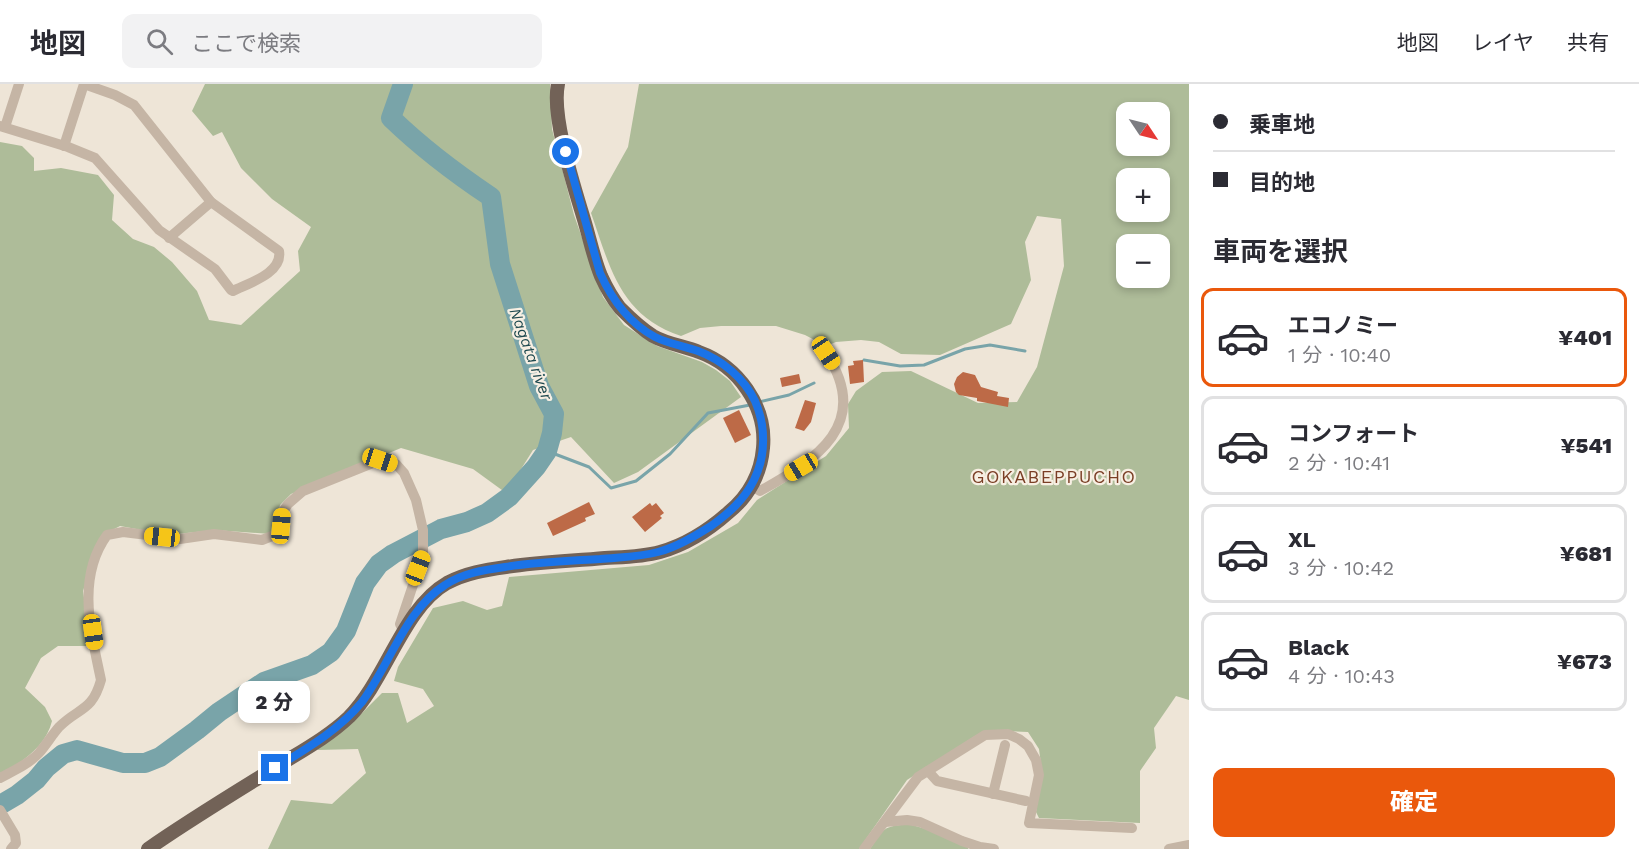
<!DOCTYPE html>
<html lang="ja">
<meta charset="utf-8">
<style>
:root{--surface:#fff;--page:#f2f2f3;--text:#2b2b33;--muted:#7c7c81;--line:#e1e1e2;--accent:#ea580c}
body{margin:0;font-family:"Work Sans","Noto Sans JP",sans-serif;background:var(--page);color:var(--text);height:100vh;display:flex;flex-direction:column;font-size:22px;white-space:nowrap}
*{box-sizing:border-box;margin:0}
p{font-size:20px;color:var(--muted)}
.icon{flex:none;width:33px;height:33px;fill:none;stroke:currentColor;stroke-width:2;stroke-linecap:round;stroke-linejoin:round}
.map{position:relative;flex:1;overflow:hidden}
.panel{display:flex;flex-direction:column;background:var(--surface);width:450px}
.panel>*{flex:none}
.hud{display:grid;align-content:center;height:132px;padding:0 24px;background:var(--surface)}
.needle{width:39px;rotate:125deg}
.controls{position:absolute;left:1116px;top:18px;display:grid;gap:12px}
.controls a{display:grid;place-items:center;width:54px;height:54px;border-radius:12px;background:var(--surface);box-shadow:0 3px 9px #0003;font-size:30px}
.end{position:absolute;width:27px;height:27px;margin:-14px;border:8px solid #1a73e8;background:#fff;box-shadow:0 0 0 3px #fff}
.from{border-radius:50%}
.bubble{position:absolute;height:42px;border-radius:12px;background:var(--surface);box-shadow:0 3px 9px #0003;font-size:20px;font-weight:800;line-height:42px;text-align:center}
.car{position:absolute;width:18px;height:36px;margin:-18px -9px;border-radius:8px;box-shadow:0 0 4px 2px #0007;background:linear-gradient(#f5c518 24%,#345 0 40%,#f5c518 0 76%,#345 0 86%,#f5c518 0)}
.hud b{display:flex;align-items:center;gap:21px;height:57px;font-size:22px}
.hud b+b{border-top:2px solid var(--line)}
.hud i{width:15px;height:15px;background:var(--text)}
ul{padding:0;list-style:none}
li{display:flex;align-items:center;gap:18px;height:99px;margin:0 12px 9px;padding:0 12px;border:3px solid var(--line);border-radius:12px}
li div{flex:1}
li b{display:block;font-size:22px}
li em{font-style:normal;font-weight:800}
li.current{border-color:var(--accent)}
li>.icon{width:54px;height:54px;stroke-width:1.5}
h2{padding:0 24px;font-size:27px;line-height:72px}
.action{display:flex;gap:12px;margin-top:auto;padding:12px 24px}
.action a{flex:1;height:69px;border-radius:12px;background:var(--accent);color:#fff;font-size:24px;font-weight:800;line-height:69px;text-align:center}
header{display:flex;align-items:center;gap:36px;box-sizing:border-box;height:84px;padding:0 30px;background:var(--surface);border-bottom:2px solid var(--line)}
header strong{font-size:28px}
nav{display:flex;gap:33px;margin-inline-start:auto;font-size:21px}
.search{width:420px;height:54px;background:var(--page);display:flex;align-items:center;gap:15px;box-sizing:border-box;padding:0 21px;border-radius:12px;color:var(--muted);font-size:22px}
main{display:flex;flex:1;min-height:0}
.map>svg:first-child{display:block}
</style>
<header>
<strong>地図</strong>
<div class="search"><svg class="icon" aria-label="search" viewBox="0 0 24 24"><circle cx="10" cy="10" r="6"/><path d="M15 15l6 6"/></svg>ここで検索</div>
<nav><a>地図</a><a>レイヤ</a><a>共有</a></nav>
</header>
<main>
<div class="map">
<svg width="1189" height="765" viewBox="0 0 1189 765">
<rect width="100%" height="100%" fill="#eee5d7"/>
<g fill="#aebc99" fill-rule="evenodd">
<path d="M 205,0 L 550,0 L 552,45 L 574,131 L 603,213 L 624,241 L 657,262 L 702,278 L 716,286 L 730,297 L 741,313 L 638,388 L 614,399 L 571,353 L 533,366 L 506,409 L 473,385 L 401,364 L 291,410 L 280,421 L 276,442 L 270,450 L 214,446 L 169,451 L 120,442 L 101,452 L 83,507 L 90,555 L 89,562 L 58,562 L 41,574 L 25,604 L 45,623 L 52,637 C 46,663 21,678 0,692 L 0,58 L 22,62 L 34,74 L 34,87 L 61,84 L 98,91 L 114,111 L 112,136 L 133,155 L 154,163 L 172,178 L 197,207 L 209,236 L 241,241 L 300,187 L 298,167 L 311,143 L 272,115 L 241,84 L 222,48 L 213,52 L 192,27 Z"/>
<path d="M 639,0 L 1189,0 L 1189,616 L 1176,612 L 1154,644 L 1156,664 L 1140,687 L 1140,739 L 1039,734 L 1036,728 L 1042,688 L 1039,665 L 1028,648 L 1002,647 L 975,652 L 907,696 L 859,765 L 268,765 L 291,716 L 332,720 L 366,689 L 358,665 L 317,666 L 353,638 L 382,609 L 398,609 L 407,639 L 434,622 L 423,605 L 394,597 L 398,583 L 433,524 L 463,517 L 487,526 L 502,522 L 509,493 L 649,481 L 688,468 L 738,439 L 757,416 L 826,372 L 849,344 L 848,320 L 856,307 L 882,288 L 911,287 L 978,319 L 1017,318 L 1037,283 L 1064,182 L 1061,135 L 1037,132 L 1025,158 L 1031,196 L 1011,240 L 940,271 L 901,270 L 879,258 L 861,256 L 836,258 L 826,262 L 805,251 L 776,242 L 721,242 L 700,244 L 681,252 C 620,232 610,183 591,129 L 628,63 ZM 1126,28 L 1160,28 L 1160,62 L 1126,62 ZM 1126,94 L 1160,94 L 1160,128 L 1126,128 ZM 1126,160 L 1160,160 L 1160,194 L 1126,194 Z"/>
<path d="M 909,740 L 929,746 L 968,763 L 968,765 L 870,765 C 885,743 882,743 909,740 Z"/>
</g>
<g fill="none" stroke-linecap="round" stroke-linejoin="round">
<g stroke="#79a4a9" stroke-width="3">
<polyline points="864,276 900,282 924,281 965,265 990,261 1025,267"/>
<polyline points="759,318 789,311 814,299"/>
<polyline points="547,367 589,383 611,404 636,397 670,370 708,329 750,321"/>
</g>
<path stroke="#79a4a9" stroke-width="20" d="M 0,721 L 17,711 L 36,696 L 46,684 L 63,670 L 77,666 L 123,679 L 145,679 L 160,673 L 197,646 L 219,628 L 264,598 L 312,581 L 331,568 L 346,547 L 365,499 L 379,480 L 393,470 L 441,445 L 467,438 L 487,429 L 509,413 L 536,383 L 547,367 L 552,349 L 554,330 L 539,302 L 500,180 L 491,113 C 455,89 422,64 391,34 L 403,0"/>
</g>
<g fill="#bd6a47">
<polygon points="863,276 864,298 850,300 848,282 854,281 853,277"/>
<polygon points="963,288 975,291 981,303 998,308 997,312 1009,314 1008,323 977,317 977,314 959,311 956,308 954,300 957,293"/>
<polygon points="799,290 801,299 782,303 780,294"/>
<polygon points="805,316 816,319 811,338 804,347 795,344"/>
<polygon points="739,326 751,351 735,359 723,334"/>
<polygon points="589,418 595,430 585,434 586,437 553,452 547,439"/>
<polygon points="650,419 652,422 656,419 664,429 660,432 662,434 645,448 632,433"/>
</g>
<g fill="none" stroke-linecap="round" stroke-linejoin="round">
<g stroke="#c5b5a5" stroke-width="10">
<path d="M 0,42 L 68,63 L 95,74 L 159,146 L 215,185 L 231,206 L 233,207 C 249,199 283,189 279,167 L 211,118 L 134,21 L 115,11 L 84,0"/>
<polyline points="5,43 19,0"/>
<polyline points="64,62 84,0"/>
<polyline points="169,154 211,118"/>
<path d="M 751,402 L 760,407 C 816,376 873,340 826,269"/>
<polyline points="928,687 937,697 1026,717"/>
<path d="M 0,694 C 13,687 29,680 39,669 C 46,661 52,651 59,643 C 79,623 92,628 101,596 C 91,548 76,494 107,451 L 123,448 L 180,455 L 214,450 L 262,456 L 277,450 L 281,442 L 282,429 L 288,420 L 303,407 L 380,376 L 396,380 L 404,389 L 416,416 L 423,446 L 423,471 L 400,540 L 404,548"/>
<polyline points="993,710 1005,661"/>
<polyline points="0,726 15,751 16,759 11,765"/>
<polyline points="885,738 907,736 920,738 962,757 980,763 994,765"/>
<polyline points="864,765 918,693 985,651 1008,650 1019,655 1028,662 1036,676 1039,691 1029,739 1132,744"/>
<polyline points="1169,765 1189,761"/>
</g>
<path stroke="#726257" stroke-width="14" d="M 148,765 C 188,737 231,711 273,685 C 298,669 327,654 349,633 C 386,596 403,524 447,499 C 466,489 485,486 506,483 C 539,478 572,477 605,474 C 623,473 642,473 660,468 C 685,461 710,445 729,428 C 749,412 761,389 763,364 C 767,322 738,282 699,268 C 684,262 667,260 653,252 C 640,244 630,234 620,224 C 612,214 606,203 601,192 C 594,175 590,156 585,139 C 575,105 551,33 558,0"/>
</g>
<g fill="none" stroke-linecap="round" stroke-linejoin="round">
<path stroke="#1a73e8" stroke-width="8" d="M 275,684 C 306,665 339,646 362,618 C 389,582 406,525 445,501 C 463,489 484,486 505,483 C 537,478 568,477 600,475 C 620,473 639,473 658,468 C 677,463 695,452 711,442 C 729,429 744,416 754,396 C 766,372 766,342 755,317 C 744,294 722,276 698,267 C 684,262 669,260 655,253 C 629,239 612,216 600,189 L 566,68"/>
</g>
<g text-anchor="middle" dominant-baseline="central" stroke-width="4.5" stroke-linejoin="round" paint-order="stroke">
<g font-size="16" font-style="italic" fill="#1e494f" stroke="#f7efe3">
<text transform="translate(531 270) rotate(70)">Nagata river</text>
</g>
<g font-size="18" letter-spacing="1.5" fill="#7a3e25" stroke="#f7efe3">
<text x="1054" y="392">GOKABEPPUCHO</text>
</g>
</g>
</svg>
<div class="controls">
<a><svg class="needle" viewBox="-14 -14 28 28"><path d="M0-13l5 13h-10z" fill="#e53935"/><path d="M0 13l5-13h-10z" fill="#7c7c81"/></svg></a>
<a>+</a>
<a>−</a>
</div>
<i class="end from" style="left:566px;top:68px"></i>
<i class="end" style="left:275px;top:684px"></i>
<div class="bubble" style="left:238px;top:597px;width:72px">2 分</div>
<i class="car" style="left:826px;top:269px;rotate:146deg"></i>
<i class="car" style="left:380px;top:376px;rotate:108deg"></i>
<i class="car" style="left:801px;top:383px;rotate:239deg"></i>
<i class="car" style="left:281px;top:442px;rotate:5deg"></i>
<i class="car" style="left:162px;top:453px;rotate:276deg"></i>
<i class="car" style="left:418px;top:484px;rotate:21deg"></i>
<i class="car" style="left:93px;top:548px;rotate:172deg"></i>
</div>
<section class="panel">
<div class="hud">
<b><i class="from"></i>乗車地</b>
<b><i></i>目的地</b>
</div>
<h2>車両を選択</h2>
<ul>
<li class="current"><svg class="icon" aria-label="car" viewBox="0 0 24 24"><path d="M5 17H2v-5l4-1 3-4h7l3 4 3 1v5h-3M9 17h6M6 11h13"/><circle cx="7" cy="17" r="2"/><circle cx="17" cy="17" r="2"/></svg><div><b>エコノミー</b><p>1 分 · 10:40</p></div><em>¥401</em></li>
<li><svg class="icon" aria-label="car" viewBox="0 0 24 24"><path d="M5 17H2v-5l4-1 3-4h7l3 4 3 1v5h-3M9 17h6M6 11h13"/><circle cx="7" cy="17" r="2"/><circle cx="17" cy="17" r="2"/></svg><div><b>コンフォート</b><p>2 分 · 10:41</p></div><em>¥541</em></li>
<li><svg class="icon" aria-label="car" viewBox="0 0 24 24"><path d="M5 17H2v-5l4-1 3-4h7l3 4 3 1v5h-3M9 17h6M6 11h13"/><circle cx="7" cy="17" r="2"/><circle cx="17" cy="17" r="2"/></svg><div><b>XL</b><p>3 分 · 10:42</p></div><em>¥681</em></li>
<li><svg class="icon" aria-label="car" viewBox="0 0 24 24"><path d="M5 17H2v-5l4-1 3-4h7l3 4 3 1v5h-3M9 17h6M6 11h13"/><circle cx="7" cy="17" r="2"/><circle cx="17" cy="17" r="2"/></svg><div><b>Black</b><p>4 分 · 10:43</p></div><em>¥673</em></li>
</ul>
<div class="action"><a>確定</a></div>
</section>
</main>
